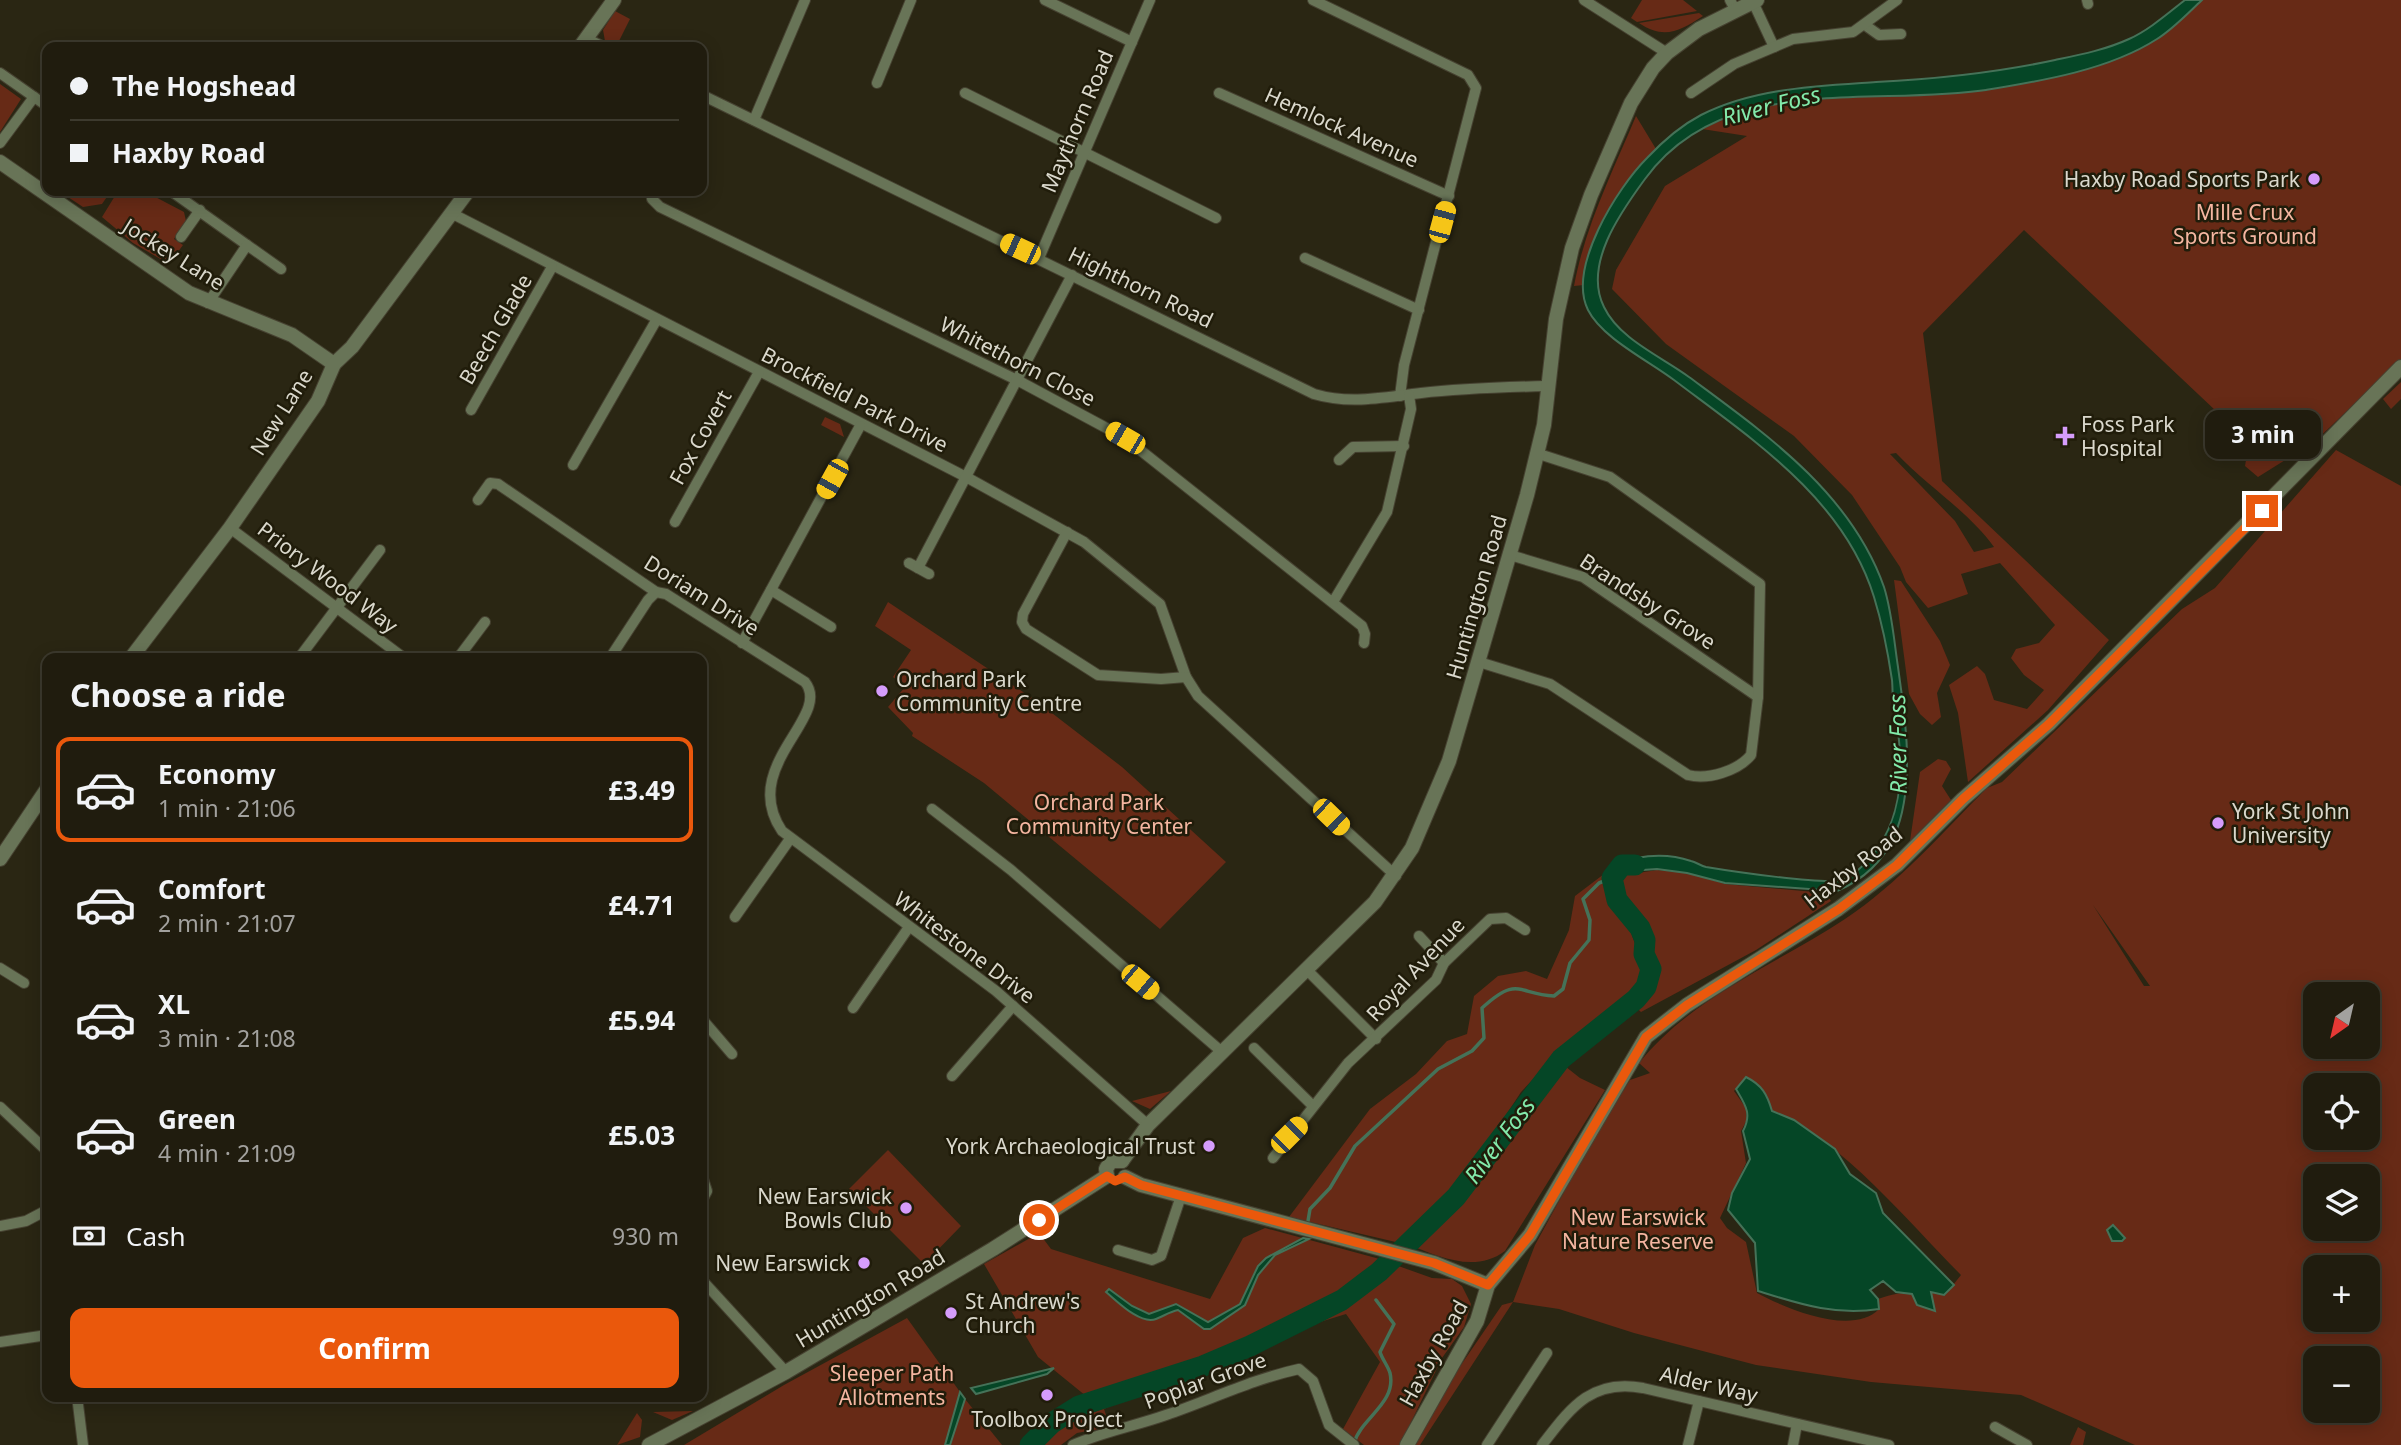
<!DOCTYPE html>
<meta charset="utf-8">
<style>
:root{--surface:#201c0e;--page:#282517;--text:#f1f3f6;--muted:#a2a19e;--line:#3d3a2e;--accent:#ea580c}
body{margin:0;font-family:"Noto Sans",sans-serif;background:var(--page);color:var(--text);height:100vh;display:flex;flex-direction:column;font-size:26px;white-space:nowrap}
*{box-sizing:border-box;margin:0}
p{font-size:23px;color:var(--muted)}
.icon{flex:none;width:38px;height:38px;fill:none;stroke:currentColor;stroke-width:2;stroke-linecap:round;stroke-linejoin:round}
.map{position:relative;flex:1;overflow:hidden}
.panel{position:absolute;left:42px;top:653px;width:665px;height:749px;display:flex;flex-direction:column;background:var(--surface);border-radius:14px;box-shadow:0 4px 18px #0003,0 0 0 2px var(--line)}
.panel>*{flex:none}
.guide{position:absolute;left:42px;top:42px;width:665px;height:154px;border-radius:14px;box-shadow:0 4px 18px #0003,0 0 0 2px var(--line);display:grid;align-content:center;height:154px;padding:0 28px;background:var(--surface)}
.needle{width:46px;rotate:214deg}
.fabs{position:absolute;left:2303px;top:982px;display:grid;gap:14px}
.fabs a{display:grid;place-items:center;width:77px;height:77px;border-radius:14px;background:var(--surface);box-shadow:0 4px 18px #0003,0 0 0 2px var(--line);font-size:35px}
.end{position:absolute;width:32px;height:32px;margin:-16px;border:9px solid #ea580c;background:#fff;box-shadow:0 0 0 4px #fff}
.from{border-radius:50%}
.bubble{position:absolute;height:49px;border-radius:14px;background:var(--surface);box-shadow:0 4px 18px #0003,0 0 0 2px var(--line);font-size:23px;font-weight:700;line-height:49px;text-align:center}
.car{position:absolute;width:21px;height:42px;margin:-21px -10px;border-radius:9px;box-shadow:0 0 5px 2px #0007;background:linear-gradient(#f5c518 24%,#345 0 40%,#f5c518 0 76%,#345 0 86%,#f5c518 0)}
.guide b{display:flex;align-items:center;gap:24px;height:66px;font-size:26px}
.guide b+b{border-top:2px solid var(--line)}
.guide i{width:18px;height:18px;background:var(--text)}
ul{padding:0;list-style:none}
li{display:flex;align-items:center;gap:21px;height:105px;margin:0 14px 10px;padding:0 14px;border:4px solid transparent;border-radius:14px}
li div{flex:1}
li b{display:block;font-size:26px}
li em{font-style:normal;font-weight:700}
li.active{border-color:var(--accent)}
li>.icon{width:63px;height:63px;stroke-width:1.5}
h2{padding:0 28px;font-size:32px;line-height:84px}
.pay{display:flex;align-items:center;gap:18px;height:77px;padding:0 28px;font-size:26px}
.pay p{margin-inline-start:auto}
.button{display:flex;gap:14px;margin-top:auto;padding:14px 28px}
.button a{flex:1;height:80px;border-radius:14px;background:var(--accent);color:#fff;font-size:28px;font-weight:700;line-height:80px;text-align:center}
.map>svg:first-child{display:block}
</style>
<div class="map">
<svg width="2401" height="1445" viewBox="0 0 2401 1445">
<rect width="100%" height="100%" fill="#2a2613"/>
<g fill="#672a16" fill-rule="evenodd">
<polygon points="1642,0 1683,0 1697,11 1637,22 1631,18"/>
<path d="M 2202,0 L 2401,0 L 2401,359 L 2303,453 L 2298,452 L 2258,477 L 2245,466 L 2247,454 L 2233,427 L 2024,230 L 1923,333 L 1942,481 L 2109,640 L 2048,710 L 1968,782 L 1958,713 L 1949,685 L 1977,666 L 1985,674 L 1994,700 L 2027,709 L 2044,690 L 2024,675 L 2011,658 L 2016,649 L 2039,643 L 2055,625 L 2000,563 L 1961,574 L 1968,594 L 1928,608 L 1906,582 L 1900,567 L 1852,495 L 1794,436 L 1666,344 L 1612,289 L 1616,270 L 1665,186 L 1747,136 L 1702,129 L 1736,114 L 1796,99 L 1983,90 L 2029,81 L 2183,17 ZM 1896,453 C 1928,487 1967,510 1994,547 L 1974,552 L 1955,521 L 1890,454 Z"/>
<polygon points="615,11 630,19 616,47 605,41 603,30"/>
<path d="M 1699,13 L 1703,16 C 1680,31 1664,40 1639,23 Z"/>
<polygon points="0,84 21,99 0,132"/>
<path d="M 1636,116 L 1656,149 C 1620,184 1587,235 1584,285 L 1574,286 C 1585,226 1613,171 1636,116 Z"/>
<polygon points="59,191 111,191 102,204 83,207"/>
<polygon points="118,191 144,191 184,212 186,221 174,239 183,245 169,264 133,243 102,217"/>
<polygon points="2401,382 2401,399 2391,409 2383,399"/>
<polygon points="825,417 840,424 844,437 821,425"/>
<path d="M 2336,450 L 2401,486 L 2401,1445 L 2135,1445 L 2021,1395 L 1871,1382 L 1756,1365 L 1634,1333 L 1559,1309 L 1513,1302 L 1420,1445 L 1413,1445 L 1448,1384 L 1502,1305 L 1513,1302 L 1535,1245 L 1588,1148 L 1630,1080 L 1650,1073 L 1639,1063 C 1693,996 1775,965 1845,919 C 1898,884 1942,833 1987,788 L 2002,782 L 2182,609 L 2215,588 ZM 2093,905 L 2150,986 L 2144,986 ZM 2315,994 L 2368,994 L 2368,1046 L 2315,1046 ZM 1746,1077 C 1762,1085 1768,1094 1772,1111 C 1841,1139 1908,1222 1961,1275 L 1945,1295 C 1924,1290 1898,1291 1878,1299 L 1879,1309 C 1852,1337 1785,1308 1757,1293 L 1746,1242 L 1727,1228 L 1720,1218 L 1746,1163 L 1741,1131 L 1747,1120 L 1746,1108 L 1734,1091 ZM 2315,1085 L 2368,1085 L 2368,1138 L 2315,1138 ZM 2315,1176 L 2368,1176 L 2368,1228 L 2315,1228 ZM 2315,1267 L 2368,1267 L 2368,1320 L 2315,1320 ZM 2315,1358 L 2368,1358 L 2368,1410 L 2315,1410 Z"/>
<polygon points="1894,580 1901,581 1940,641 1950,665 1937,693 1941,717 1932,725 1920,714 1909,694"/>
<polygon points="888,602 1035,700 1122,767 1226,862 1160,929 984,783 912,736 913,733 888,707 905,687 893,677 911,650 875,626"/>
<polygon points="1938,759 1946,761 1951,769 1942,786 1951,800 1910,841 1920,772"/>
<path d="M 1657,870 L 1688,873 L 1725,884 L 1826,893 L 1831,901 L 1756,950 L 1641,1012 L 1636,1007 C 1678,953 1630,926 1618,876 Z"/>
<polygon points="1608,871 1640,957 1648,968 1635,995 1555,1056 1521,1092 1466,1176 1400,1243 1289,1217 1370,1109 1416,1074 1447,1041 1467,1034 1474,996 1498,976 1526,971 1547,979 1569,930 1575,896"/>
<path d="M 1561,1063 L 1580,1078 L 1605,1090 L 1505,1251 C 1474,1274 1439,1256 1406,1244 L 1424,1238 L 1455,1206 Z"/>
<polygon points="1171,1091 1150,1109 1132,1101"/>
<polygon points="888,1150 961,1226 924,1264 849,1189"/>
<polygon points="1265,1228 1376,1258 1432,1278 1452,1279 1462,1286 1471,1304 1464,1327 1442,1358 1400,1445 1364,1445 1343,1429 1380,1362 1346,1314 1291,1331 1104,1409 1110,1427 1077,1433 1061,1445 1038,1445 1055,1428 1102,1409 1038,1357 984,1264 1039,1233 1051,1249 1210,1299 1243,1238"/>
<polygon points="907,1318 960,1392 945,1445 684,1445 784,1385"/>
<polygon points="965,1399 1002,1445 950,1445"/>
<polygon points="693,1411 672,1420 653,1412"/>
<polygon points="637,1413 642,1420 640,1437 617,1445"/>
<polygon points="2078,1427 2086,1432 2083,1445 2070,1445"/>
</g>
<g fill="#054626" stroke="#457258" stroke-width="2">
<path d="M 2185,0 L 2202,0 C 2188,13 2173,29 2157,39 C 2109,70 2041,81 1986,90 C 1873,107 1723,71 1645,179 C 1620,213 1583,265 1604,307 C 1619,339 1662,357 1689,377 C 1766,434 1851,493 1884,587 C 1892,612 1894,641 1898,667 C 1902,697 1907,727 1907,756 C 1908,815 1895,866 1837,891 L 1725,883 L 1687,873 L 1657,869 L 1628,871 L 1615,878 L 1608,871 C 1630,854 1665,852 1691,861 C 1696,862 1701,866 1706,867 C 1730,871 1824,885 1842,880 C 1847,879 1854,874 1857,871 C 1904,831 1906,771 1895,714 C 1892,703 1893,691 1892,680 C 1888,653 1882,623 1874,597 C 1844,499 1752,439 1674,380 C 1649,361 1602,338 1588,310 C 1567,268 1617,188 1647,158 C 1663,141 1680,126 1701,115 C 1754,88 1817,86 1876,82 C 1937,79 1995,73 2055,60 C 2079,55 2105,50 2129,39 C 2149,30 2167,14 2185,0 Z"/>
<path d="M 1746,1077 C 1762,1085 1767,1094 1772,1111 L 1794,1120 L 1835,1149 L 1850,1174 L 1876,1193 L 1883,1213 L 1954,1285 L 1944,1295 L 1931,1292 L 1935,1311 L 1917,1305 L 1912,1294 L 1896,1292 L 1883,1281 L 1870,1290 L 1878,1299 L 1879,1309 C 1835,1316 1800,1304 1758,1291 L 1755,1243 L 1728,1210 L 1732,1193 L 1750,1159 L 1743,1131 C 1752,1114 1746,1106 1736,1089 Z"/>
<polygon points="2113,1225 2125,1238 2122,1241 2112,1241 2107,1230"/>
<path d="M 1303,1238 L 1309,1239 L 1275,1255 L 1258,1275 L 1245,1305 L 1210,1329 L 1204,1329 L 1178,1310 C 1169,1312 1164,1316 1156,1319 C 1140,1325 1117,1301 1106,1292 L 1109,1289 L 1132,1306 L 1149,1314 L 1176,1304 L 1208,1322 L 1240,1304 L 1258,1266 L 1266,1258 Z"/>
<polygon points="1054,1368 1047,1374 976,1394 971,1388"/>
<polygon points="960,1392 965,1399 950,1445 945,1445"/>
</g>
<g fill="none" stroke-linecap="round" stroke-linejoin="round">
<g stroke="#457258" stroke-width="3.5">
<path d="M 1307,1227 L 1310,1209 L 1330,1188 L 1355,1146 L 1438,1069 L 1472,1051 L 1484,1038 L 1482,1008 C 1518,975 1517,994 1554,996 L 1563,989 L 1570,963 L 1589,940 L 1590,920 L 1583,899 L 1599,883 L 1612,878"/>
<path d="M 1354,1443 C 1361,1418 1397,1403 1390,1373 C 1388,1366 1382,1359 1380,1352 L 1394,1324 L 1376,1300"/>
</g>
<polyline stroke="#054626" stroke-width="21" points="1030,1445 1052,1423 1079,1406 1203,1366 1250,1346 1342,1300 1379,1272 1456,1197 1561,1059 1636,999 1646,987 1651,969 1644,954 1645,940 1640,928 1617,900 1612,878 1622,865 1635,865"/>
<defs>
<g id="minor">
<polyline points="1045,0 1132,42"/>
<polyline points="1313,0 1468,75 1476,88 1404,365 1400,396"/>
<polyline points="1584,0 1667,53"/>
<polyline points="1730,0 1735,9"/>
<polyline points="2087,0 2088,4"/>
<polyline points="1753,2 1774,47"/>
<polyline points="1865,25 1879,35 1901,34"/>
<polyline points="587,39 604,47"/>
<polyline points="0,73 47,106"/>
<polyline points="877,83 911,0"/>
<polyline points="965,93 1216,218"/>
<polyline points="1219,93 1449,196"/>
<polyline points="1691,93 1734,64 1793,39 1853,32 1897,0"/>
<path d="M 702,95 L 1314,394 C 1351,405 1384,397 1421,393 C 1463,388 1505,387 1547,386"/>
<polyline points="754,120 805,0"/>
<polyline points="0,143 34,97"/>
<polyline points="171,191 247,245"/>
<polyline points="651,191 652,199 660,207 1017,380 1125,438 1362,626 1365,634 1364,643"/>
<polyline points="451,213 968,478 1084,542 1160,604 1186,677 1198,696 1396,876"/>
<polyline points="181,237 200,210"/>
<polyline points="1039,258 1150,0"/>
<polyline points="1305,258 1419,310"/>
<polyline points="208,303 247,245 281,269"/>
<polyline points="471,410 552,267"/>
<polyline points="1339,460 1353,447 1404,446"/>
<polyline points="573,465 657,319"/>
<path d="M 478,500 L 490,483 L 498,484 L 656,592 L 666,594 L 805,682 C 833,717 738,766 782,831 L 996,991 L 1148,1125"/>
<polyline points="675,522 759,372"/>
<polyline points="230,528 404,658"/>
<polyline points="1067,532 1023,614 1022,622 1026,629 1098,675 1161,679 1186,677"/>
<polyline points="1510,555 1583,577 1758,697"/>
<polyline points="909,563 929,574"/>
<polyline points="918,568 1072,275"/>
<polyline points="771,590 831,627"/>
<polyline points="1333,602 1387,512 1411,409 1409,395"/>
<polyline points="742,643 860,426"/>
<polyline points="299,658 380,550"/>
<polyline points="458,658 485,622"/>
<polyline points="610,658 648,600 656,592"/>
<path d="M 1479,662 L 1550,684 L 1688,775 C 1708,780 1738,771 1751,755 L 1758,697 L 1760,584 L 1610,477 L 1539,454"/>
<polyline points="932,809 1011,870 1222,1052"/>
<polyline points="735,917 790,839"/>
<polyline points="1419,936 1444,963"/>
<polyline points="0,968 24,983"/>
<polyline points="1307,970 1376,1039"/>
<polyline points="853,1008 909,927"/>
<polyline points="702,1019 732,1054"/>
<polyline points="1254,1048 1312,1105"/>
<polyline points="952,1076 1013,1006"/>
<polyline points="0,1107 47,1151"/>
<polyline points="1273,1158 1348,1063 1436,980 1444,963 1490,919 1506,918 1525,930"/>
<polyline points="702,1176 707,1191 702,1200"/>
<polyline points="0,1226 26,1221 47,1210"/>
<polyline points="1118,1250 1152,1260 1161,1256 1181,1196"/>
<polyline points="702,1280 786,1372"/>
<polyline points="0,1342 47,1335"/>
<polyline points="77,1396 83,1445"/>
<polyline points="1995,1427 2027,1445"/>
<path d="M 1073,1445 C 1102,1432 1135,1426 1166,1415 C 1210,1400 1253,1379 1299,1369 L 1313,1381 L 1329,1425 L 1354,1445"/>
<polyline points="1487,1445 1547,1353"/>
<path d="M 1542,1445 C 1570,1409 1591,1378 1643,1388 L 1889,1445"/>
<polyline points="1688,1445 1699,1401"/>
<polyline points="1793,1445 1797,1424"/>
</g>
<g id="tertiary">
<polyline points="580,47 614,0"/>
<polyline points="0,162 189,293 292,335 334,364"/>
<polyline points="131,658 230,528 318,401 334,364 352,347 468,191"/>
<polyline points="0,859 47,789"/>
<polyline points="1122,1161 1148,1125 1375,902 1412,848 1449,761 1527,495 1544,425 1556,319 1572,248 1591,195 1631,103 1653,68 1667,53 1699,29 1757,0"/>
<polyline points="1107,1176 1106,1169 1111,1161 1122,1161"/>
<polyline points="1125,1177 1141,1185 1434,1263 1488,1285"/>
<polyline points="649,1445 786,1372 993,1249 1107,1176"/>
<polyline points="1407,1445 1477,1321 1488,1285 1530,1235 1646,1037 1687,1005 1838,909 1897,865 1963,799 2049,724 2401,367"/>
</g>
</defs>
<use href="#minor" stroke="#464231" stroke-width="12"/>
<use href="#tertiary" stroke="#464231" stroke-width="16"/>
<use href="#minor" stroke="#687457" stroke-width="10"/>
<use href="#tertiary" stroke="#687457" stroke-width="14"/>
</g>
<g fill="none" stroke-linecap="round" stroke-linejoin="round">
<polyline stroke="#ea580c" stroke-width="9" points="1039,1220 1107,1176 1115,1181 1125,1177 1141,1185 1434,1263 1488,1285 1530,1235 1646,1037 1687,1005 1839,909 1897,865 1963,799 2049,724 2262,511"/>
</g>
<g fill="#d59cfb" stroke="#201c0a" stroke-width="2.5">
<circle cx="2314" cy="179" r="7"/>
<path d="M2061.5 425.5h7v7h7v7h-7v7h-7v-7h-7v-7h7z"/>
<circle cx="882" cy="691" r="7"/>
<circle cx="2218" cy="823" r="7"/>
<circle cx="1209" cy="1146" r="7"/>
<circle cx="906" cy="1208" r="7"/>
<circle cx="864" cy="1263" r="7"/>
<circle cx="951" cy="1313" r="7"/>
<circle cx="1047" cy="1395" r="7"/>
</g>
<g text-anchor="middle" dominant-baseline="central" stroke-width="5" stroke-linejoin="round" paint-order="stroke">
<g font-size="21" fill="#dad8cc" stroke="#201c0a">
<text transform="translate(1077 121) rotate(-67)">Maythorn Road</text>
<text transform="translate(1342 127) rotate(24)">Hemlock Avenue</text>
<text transform="translate(174 254) rotate(32)">Jockey Lane</text>
<text transform="translate(1141 287) rotate(26)">Highthorn Road</text>
<text transform="translate(495 329) rotate(-60)">Beech Glade</text>
<text transform="translate(1018 361) rotate(27)">Whitethorn Close</text>
<text transform="translate(855 399) rotate(27)">Brockfield Park Drive</text>
<text transform="translate(281 412) rotate(-58)">New Lane</text>
<text transform="translate(700 437) rotate(-61)">Fox Covert</text>
<text transform="translate(328 577) rotate(37)">Priory Wood Way</text>
<text transform="translate(702 595) rotate(32)">Doriam Drive</text>
<text transform="translate(1476 597) rotate(-74)">Huntington Road</text>
<text transform="translate(1648 601) rotate(33)">Brandsby Grove</text>
<text transform="translate(1853 867) rotate(-38)">Haxby Road</text>
<text transform="translate(965 947) rotate(37)">Whitestone Drive</text>
<text transform="translate(1415 969) rotate(-47)">Royal Avenue</text>
<text transform="translate(870 1298) rotate(-31)">Huntington Road</text>
<text transform="translate(1433 1353) rotate(-61)">Haxby Road</text>
<text transform="translate(1205 1380) rotate(-20)">Poplar Grove</text>
<text transform="translate(1709 1384) rotate(13)">Alder Way</text>
</g>
<g font-size="21" fill="#dad8cc" stroke="#201c0a" text-anchor="end">
<text x="2300" y="179">Haxby Road Sports Park</text>
<text x="2081" y="424" text-anchor="start">Foss Park<tspan x="2081" dy="24">Hospital</tspan></text>
<text x="896" y="679" text-anchor="start">Orchard Park<tspan x="896" dy="24">Community Centre</tspan></text>
<text x="2232" y="811" text-anchor="start">York St John<tspan x="2232" dy="24">University</tspan></text>
<text x="1195" y="1146">York Archaeological Trust</text>
<text x="892" y="1196">New Earswick<tspan x="892" dy="24">Bowls Club</tspan></text>
<text x="850" y="1263">New Earswick</text>
<text x="965" y="1301" text-anchor="start">St Andrew's<tspan x="965" dy="24">Church</tspan></text>
<text x="1047" y="1419" text-anchor="middle">Toolbox Project</text>
</g>
<g font-size="21" fill="#f5b6a1" stroke="#201c0a">
<text x="2245" y="212">Mille Crux<tspan x="2245" dy="24">Sports Ground</tspan></text>
<text x="1099" y="802">Orchard Park<tspan x="1099" dy="24">Community Center</tspan></text>
<text x="1638" y="1217">New Earswick<tspan x="1638" dy="24">Nature Reserve</tspan></text>
<text x="892" y="1373">Sleeper Path<tspan x="892" dy="24">Allotments</tspan></text>
</g>
<g font-size="23" font-style="italic" fill="#82eaaa" stroke="#201c0a">
<text transform="translate(1771 105) rotate(-14)">River Foss</text>
<text transform="translate(1897 744) rotate(-91)">River Foss</text>
<text transform="translate(1499 1140) rotate(-53)">River Foss</text>
</g>
</g>
</svg>
<div class="fabs">
<a><svg class="needle" viewBox="-14 -14 28 28"><path d="M0-13l5 13h-10z" fill="#e53935"/><path d="M0 13l5-13h-10z" fill="#a2a19e"/></svg></a>
<a><svg class="icon" aria-label="locate" viewBox="0 0 24 24"><circle cx="12" cy="12" r="6"/><path d="M12 2v4M12 18v4M2 12h4M18 12h4"/></svg></a>
<a><svg class="icon" aria-label="layers" viewBox="0 0 24 24"><path d="M12 4l9 5-9 5-9-5zM3 14l9 5 9-5"/></svg></a>
<a>+</a>
<a>−</a>
</div>
<i class="end from" style="left:1039px;top:1220px"></i>
<i class="end" style="left:2262px;top:511px"></i>
<div class="bubble" style="left:2205px;top:410px;width:116px">3 min</div>
<i class="car" style="left:1442px;top:222px;rotate:15deg"></i>
<i class="car" style="left:1020px;top:249px;rotate:295deg"></i>
<i class="car" style="left:1125px;top:438px;rotate:300deg"></i>
<i class="car" style="left:832px;top:479px;rotate:209deg"></i>
<i class="car" style="left:1331px;top:817px;rotate:134deg"></i>
<i class="car" style="left:1140px;top:982px;rotate:130deg"></i>
<i class="car" style="left:1289px;top:1135px;rotate:45deg"></i>
<div class="guide">
<b><i class="from"></i>The Hogshead</b>
<b><i></i>Haxby Road</b>
</div>
<section class="panel">
<h2>Choose a ride</h2>
<ul>
<li class="active"><svg class="icon" aria-label="car" viewBox="0 0 24 24"><path d="M5 17H2v-5l4-1 3-4h7l3 4 3 1v5h-3M9 17h6M6 11h13"/><circle cx="7" cy="17" r="2"/><circle cx="17" cy="17" r="2"/></svg><div><b>Economy</b><p>1 min · 21:06</p></div><em>£3.49</em></li>
<li><svg class="icon" aria-label="car" viewBox="0 0 24 24"><path d="M5 17H2v-5l4-1 3-4h7l3 4 3 1v5h-3M9 17h6M6 11h13"/><circle cx="7" cy="17" r="2"/><circle cx="17" cy="17" r="2"/></svg><div><b>Comfort</b><p>2 min · 21:07</p></div><em>£4.71</em></li>
<li><svg class="icon" aria-label="car" viewBox="0 0 24 24"><path d="M5 17H2v-5l4-1 3-4h7l3 4 3 1v5h-3M9 17h6M6 11h13"/><circle cx="7" cy="17" r="2"/><circle cx="17" cy="17" r="2"/></svg><div><b>XL</b><p>3 min · 21:08</p></div><em>£5.94</em></li>
<li><svg class="icon" aria-label="car" viewBox="0 0 24 24"><path d="M5 17H2v-5l4-1 3-4h7l3 4 3 1v5h-3M9 17h6M6 11h13"/><circle cx="7" cy="17" r="2"/><circle cx="17" cy="17" r="2"/></svg><div><b>Green</b><p>4 min · 21:09</p></div><em>£5.03</em></li>
</ul>
<div class="pay"><svg class="icon" aria-label="cash" viewBox="0 0 24 24"><path d="M3 7h18v10H3z"/><circle cx="12" cy="12" r="2"/></svg>Cash<p>930 m</p></div>
<div class="button"><a>Confirm</a></div>
</section>
</div>
